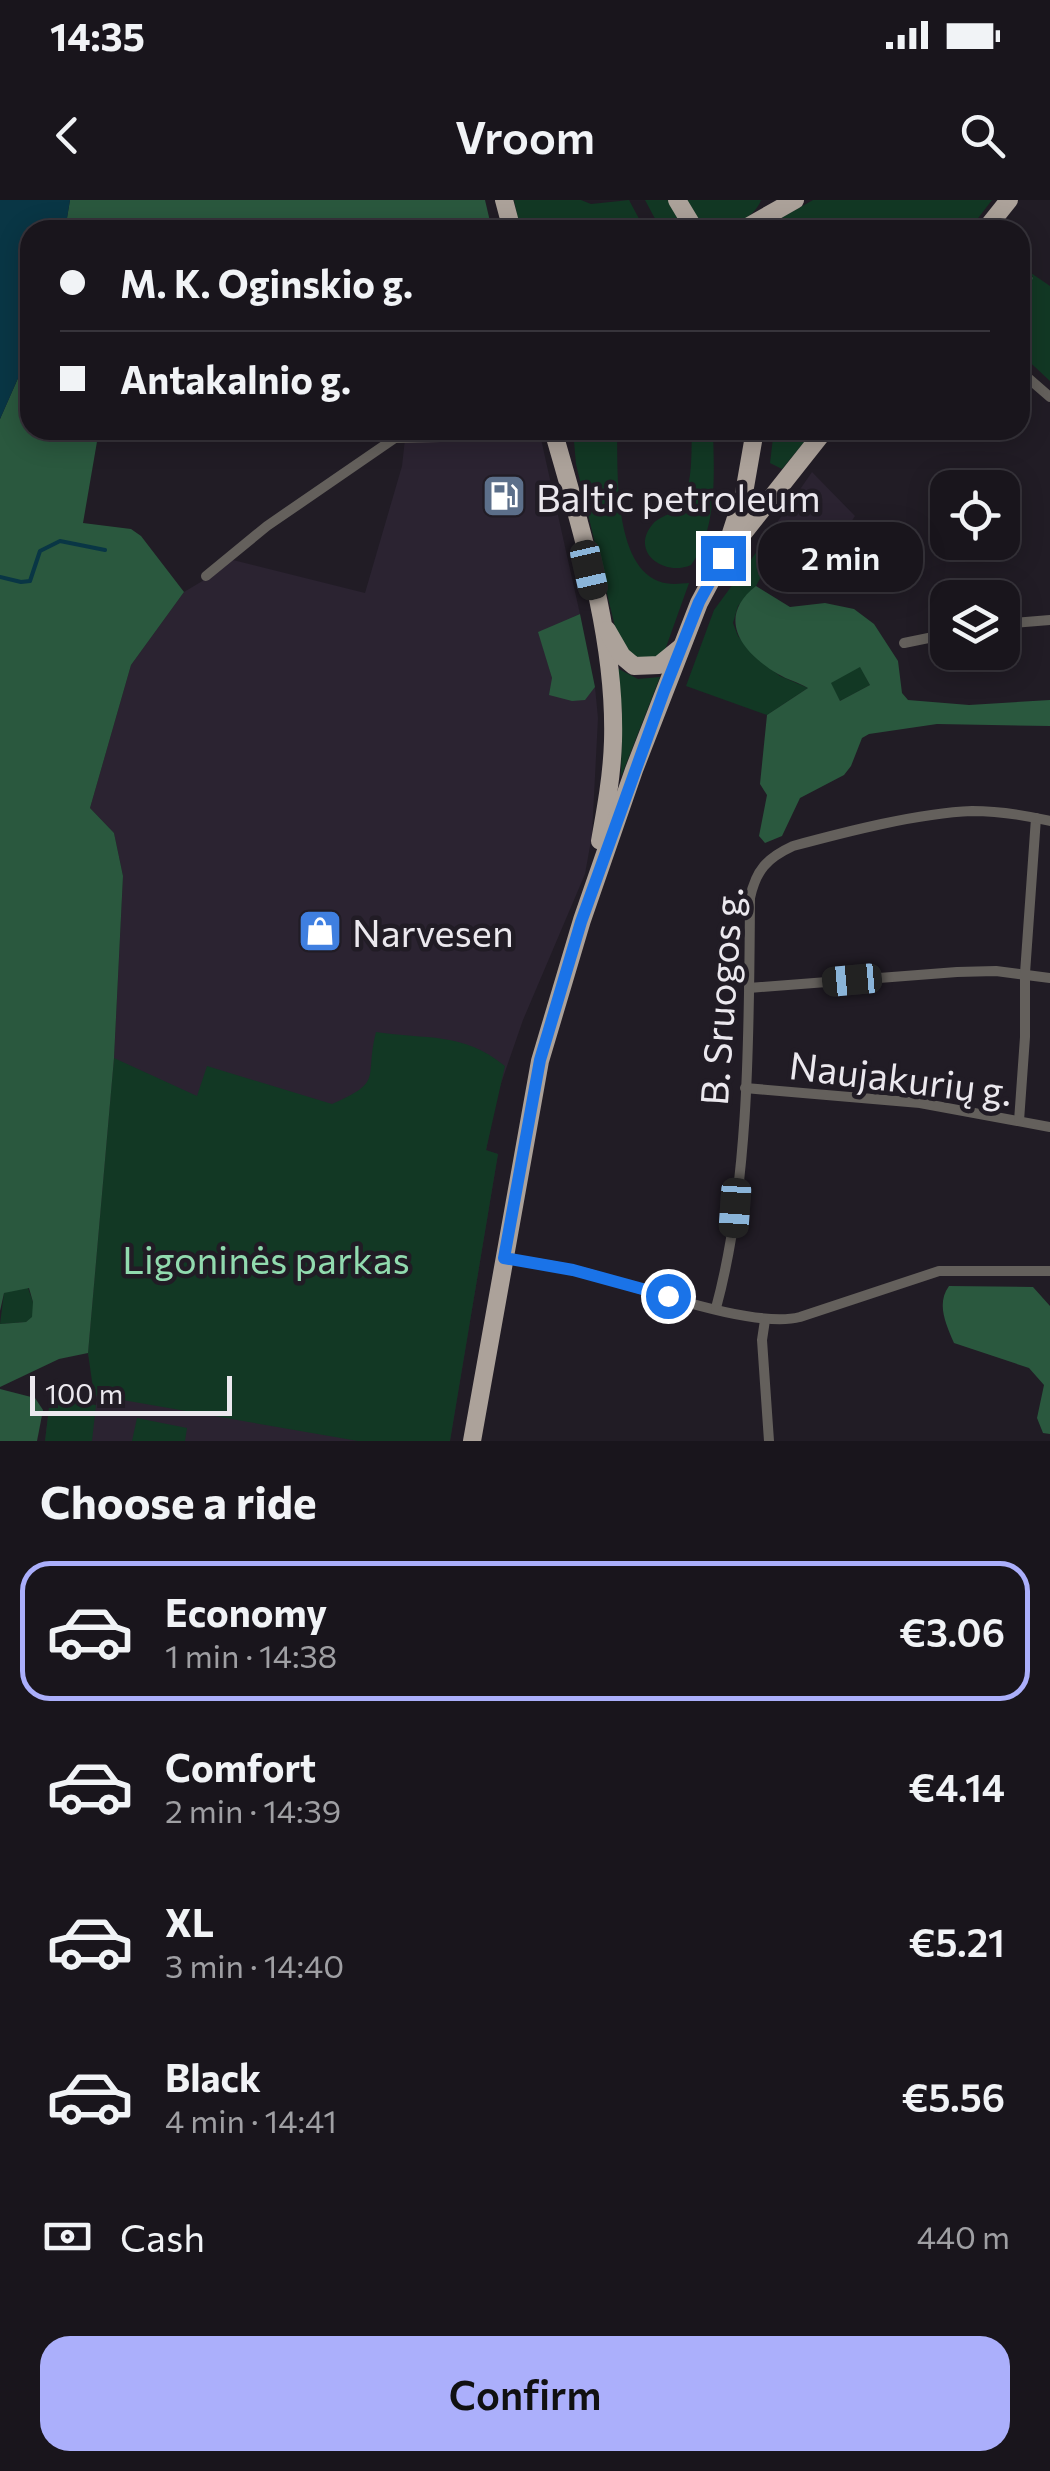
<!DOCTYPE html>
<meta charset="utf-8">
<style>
:root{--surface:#19151c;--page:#262229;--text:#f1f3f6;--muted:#9f9fa3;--line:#37343b;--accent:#abaffb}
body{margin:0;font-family:Commissioner,sans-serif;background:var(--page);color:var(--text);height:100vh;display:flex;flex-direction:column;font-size:38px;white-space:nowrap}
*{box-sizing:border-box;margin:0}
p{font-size:32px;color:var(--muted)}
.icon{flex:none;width:55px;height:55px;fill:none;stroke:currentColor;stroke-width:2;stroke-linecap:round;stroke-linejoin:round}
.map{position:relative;height:1241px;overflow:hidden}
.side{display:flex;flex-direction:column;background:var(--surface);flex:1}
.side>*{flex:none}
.banner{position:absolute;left:20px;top:20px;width:1010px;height:220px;border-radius:30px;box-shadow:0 5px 25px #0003,0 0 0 2px var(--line);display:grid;align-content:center;height:220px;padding:0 40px;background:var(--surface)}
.tools{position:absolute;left:930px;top:270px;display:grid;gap:20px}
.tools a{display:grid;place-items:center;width:90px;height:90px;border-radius:20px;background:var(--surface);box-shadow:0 5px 25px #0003,0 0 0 2px var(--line);font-size:50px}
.scale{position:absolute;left:30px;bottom:25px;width:202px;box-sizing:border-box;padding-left:10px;border:5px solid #ebe8ee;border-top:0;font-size:28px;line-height:35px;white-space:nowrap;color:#ebe8ee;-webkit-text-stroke:8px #211c25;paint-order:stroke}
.end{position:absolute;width:45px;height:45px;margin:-22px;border:12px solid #1a73e8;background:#fff;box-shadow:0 0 0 5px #fff}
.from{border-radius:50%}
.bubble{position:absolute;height:70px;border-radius:30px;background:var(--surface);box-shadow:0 5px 25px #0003,0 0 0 2px var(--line);font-size:32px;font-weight:600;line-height:70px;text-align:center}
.car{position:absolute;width:30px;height:60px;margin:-30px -15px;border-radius:12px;box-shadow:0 0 8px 2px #0007;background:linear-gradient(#222 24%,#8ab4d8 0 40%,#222 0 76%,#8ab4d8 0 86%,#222 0)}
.banner b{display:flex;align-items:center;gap:35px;height:95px;font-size:38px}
.banner b+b{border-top:2px solid var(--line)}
.banner i{width:25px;height:25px;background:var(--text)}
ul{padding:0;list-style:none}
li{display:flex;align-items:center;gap:30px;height:140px;margin:0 20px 15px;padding:0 20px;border:5px solid transparent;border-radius:30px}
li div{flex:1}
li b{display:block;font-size:38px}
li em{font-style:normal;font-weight:600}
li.current{border-color:var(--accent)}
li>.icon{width:90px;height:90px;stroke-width:1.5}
h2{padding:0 40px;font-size:45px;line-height:120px}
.pay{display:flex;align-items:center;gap:25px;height:110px;padding:0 40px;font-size:38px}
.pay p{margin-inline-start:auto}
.action{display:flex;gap:20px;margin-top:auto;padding:20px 40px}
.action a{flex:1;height:115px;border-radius:30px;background:var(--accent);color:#111;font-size:40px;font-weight:600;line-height:115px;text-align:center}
.status{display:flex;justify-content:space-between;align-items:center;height:70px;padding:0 50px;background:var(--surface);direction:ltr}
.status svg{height:28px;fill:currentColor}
header{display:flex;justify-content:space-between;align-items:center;height:130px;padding:0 40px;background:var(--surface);font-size:45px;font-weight:600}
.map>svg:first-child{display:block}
</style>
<div class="status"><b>14:35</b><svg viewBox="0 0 49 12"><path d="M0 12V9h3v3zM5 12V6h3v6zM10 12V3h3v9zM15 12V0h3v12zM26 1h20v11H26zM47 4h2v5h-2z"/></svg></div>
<header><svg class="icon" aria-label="back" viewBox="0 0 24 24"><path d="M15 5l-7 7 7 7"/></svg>Vroom<svg class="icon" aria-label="search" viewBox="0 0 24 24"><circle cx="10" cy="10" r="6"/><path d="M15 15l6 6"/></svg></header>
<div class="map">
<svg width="1050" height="1241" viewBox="0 0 1050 1241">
<rect width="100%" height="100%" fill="#211c25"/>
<g fill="#2b2331">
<polygon points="406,230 539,230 580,414 539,432 552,478 584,500 595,487 598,518 592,635 585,674 523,820 497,895 486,951 498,954 450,1241 45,1241 50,1199 96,1205 97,1200 88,1153 114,858 123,676 114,633 90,608 131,465 184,392 209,377 229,359 365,393 402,266"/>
<polygon points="812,272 855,316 818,371 797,374 758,350"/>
</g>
<g fill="#123824">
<polygon points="514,0 581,0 591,4 629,0 645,30 520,30"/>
<polygon points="645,0 668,0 686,30 661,30"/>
<path d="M 687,0 L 761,0 C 754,20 725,30 705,30 Z"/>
<polygon points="813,0 992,0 969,30 760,30"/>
<polygon points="1031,73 1050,86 1050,181 1020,153 1020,139 1029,134 1032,119 1025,96 1033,78"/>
<path d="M 573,230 L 617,230 C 618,269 613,363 658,381 C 668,385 678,384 689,383 L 665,450 L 654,458 L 641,460 L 630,454 L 615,427 L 576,264 Z"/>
<path d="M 692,230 L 713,230 C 714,273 718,328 691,365 C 664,377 630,352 652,325 C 660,314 677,315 683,301 C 693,280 691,253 692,230 Z"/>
<polygon points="774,230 814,230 782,269 770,263"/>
<polygon points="758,350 771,358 756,386 738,406 733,423 738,436 759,460 780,476 808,488 767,515 686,486 714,410"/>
<polygon points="860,466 870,485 840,501 830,483"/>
<polygon points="615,467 638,479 660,477 621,577 622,512"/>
<path d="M 376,832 C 426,840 462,831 505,866 L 486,950 L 498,954 L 450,1241 L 358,1241 L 94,1195 L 88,1153 L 114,858 L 197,896 L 207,866 L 332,904 C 385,881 364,879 376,832 Z"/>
<polygon points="17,1088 28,1088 33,1102 33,1117 26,1122 0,1124 4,1093"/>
<polygon points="50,1199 96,1205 92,1241 45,1241"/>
<polygon points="137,1218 187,1228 185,1241 132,1241"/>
</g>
<g fill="#2a583e" fill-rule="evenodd">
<polygon points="70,0 485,0 492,30 65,30"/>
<polygon points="1020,62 1033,78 1025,96 1032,129 1020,139"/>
<polygon points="30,151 30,230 99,230 83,323 131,329 141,336 184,392 131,465 90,608 114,633 123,676 114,858 88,1153 59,1159 0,1187 0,1124 26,1122 32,1117 33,1102 29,1088 4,1093 0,1111 0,219"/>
<path d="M 756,386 L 790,407 L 825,403 L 854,409 L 874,424 L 898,461 L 902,493 L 908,500 L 969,505 L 1050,500 L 1050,526 L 937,524 L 869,534 L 862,538 L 851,566 L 844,575 L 800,598 L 782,636 L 765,643 L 759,636 L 767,595 L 760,584 L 767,515 L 808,488 C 798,482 788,480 778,474 C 742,453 715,418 756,386 ZM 860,467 L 870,485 L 840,501 L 831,483 Z"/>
<polygon points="580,414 595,487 585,500 572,501 549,495 552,478 538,432"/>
<path d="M 949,1086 L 1033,1087 L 1050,1106 L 1050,1234 L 1043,1233 L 1037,1218 L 1044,1185 L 1029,1168 L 954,1143 C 946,1124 936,1104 949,1086 Z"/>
<polygon points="0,1189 35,1198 43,1210 37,1241 0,1241"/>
</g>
<polygon fill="#093645" points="0,0 70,0 65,30 30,30 30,151 0,219"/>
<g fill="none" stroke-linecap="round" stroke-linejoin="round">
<g stroke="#093645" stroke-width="4">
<polyline points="104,30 143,26 158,30"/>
<polyline points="0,377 21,382 30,381 40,351 60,341 105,350"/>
</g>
<g stroke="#64605c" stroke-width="10">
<polyline points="1020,171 1050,197"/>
<polyline points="206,376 267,326 395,238 441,237 481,230"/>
<polyline points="1002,424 1050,420"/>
<polyline points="904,443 948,434"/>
<polyline points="749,788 957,772 996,771 1050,778"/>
<polyline points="745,888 920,903 1050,927"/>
<polyline points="1019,921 1025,837 1025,773 1036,618"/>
<path d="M 504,1058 C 527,1062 550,1065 573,1070 C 628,1082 750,1130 800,1117 L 939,1071 L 1050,1071"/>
<path d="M 716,1108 C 750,983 749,828 750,698 C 756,670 767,658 793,646 C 845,632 918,613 972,611 C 998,611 1024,615 1050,621"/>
<polyline points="765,1120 762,1140 769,1241"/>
</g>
<g stroke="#aca29a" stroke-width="18">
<polyline points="504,0 512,30"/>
<polyline points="677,0 695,30"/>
<polyline points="742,30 795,0"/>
<polyline points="985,30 1009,0"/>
<path d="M 553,230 C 581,329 616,437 613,541 C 612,575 606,608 600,641"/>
<polyline points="730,350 825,230"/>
<polyline points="607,430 622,456 634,466 659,465 680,448"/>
<polyline points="472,1241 540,861 582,720 634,570 699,403 723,358 744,293 755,230"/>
</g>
</g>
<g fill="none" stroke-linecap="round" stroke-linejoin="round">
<polyline stroke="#1a73e8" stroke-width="12" points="668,1096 573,1070 504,1058 540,860 581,722 664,491 699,402 723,358"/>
</g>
<defs>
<symbol id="fuel-square" viewBox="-11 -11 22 22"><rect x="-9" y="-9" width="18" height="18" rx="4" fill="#5c6f8a" stroke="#211c25"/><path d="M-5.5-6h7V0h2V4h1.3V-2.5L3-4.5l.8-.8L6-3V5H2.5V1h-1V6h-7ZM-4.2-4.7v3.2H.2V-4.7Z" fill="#fff"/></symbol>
<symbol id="shop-square" viewBox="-11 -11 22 22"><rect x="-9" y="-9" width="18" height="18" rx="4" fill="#3f7fe0" stroke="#211c25"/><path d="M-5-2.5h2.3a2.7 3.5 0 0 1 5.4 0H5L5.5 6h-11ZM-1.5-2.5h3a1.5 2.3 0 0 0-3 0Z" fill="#fff"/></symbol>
</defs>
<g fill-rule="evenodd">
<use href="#fuel-square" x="479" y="271" width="50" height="50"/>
<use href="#shop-square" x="295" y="706" width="50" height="50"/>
</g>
<g text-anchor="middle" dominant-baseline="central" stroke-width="9" stroke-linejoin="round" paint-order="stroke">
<g font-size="38" fill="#ebe8ee" stroke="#211c25" text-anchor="start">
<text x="536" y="296">Baltic petroleum</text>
<text x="352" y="731">Narvesen</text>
</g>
<g font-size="38" fill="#ebe8ee" stroke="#211c25">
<text transform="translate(720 796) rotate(-86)">B. Sruogos g.</text>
<text transform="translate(901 877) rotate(7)">Naujakurių g.</text>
</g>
<g font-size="38" fill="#91dbaf" stroke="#211c25">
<text x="266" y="1058">Ligoninės parkas</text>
</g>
</g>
</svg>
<div class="tools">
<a><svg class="icon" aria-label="locate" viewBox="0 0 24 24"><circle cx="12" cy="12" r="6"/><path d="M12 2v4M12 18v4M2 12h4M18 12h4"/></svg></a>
<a><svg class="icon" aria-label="layers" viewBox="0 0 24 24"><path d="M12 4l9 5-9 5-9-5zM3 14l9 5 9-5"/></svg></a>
</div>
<div class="scale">100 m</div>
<i class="end from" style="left:668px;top:1096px"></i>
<i class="end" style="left:723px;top:358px"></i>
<div class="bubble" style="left:758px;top:322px;width:165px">2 min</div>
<i class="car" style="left:589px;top:370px;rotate:167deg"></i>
<i class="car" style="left:852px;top:780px;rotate:265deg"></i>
<i class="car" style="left:735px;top:1008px;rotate:184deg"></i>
<div class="banner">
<b><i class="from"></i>M. K. Oginskio g.</b>
<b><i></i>Antakalnio g.</b>
</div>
</div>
<section class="side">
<h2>Choose a ride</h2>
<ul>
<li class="current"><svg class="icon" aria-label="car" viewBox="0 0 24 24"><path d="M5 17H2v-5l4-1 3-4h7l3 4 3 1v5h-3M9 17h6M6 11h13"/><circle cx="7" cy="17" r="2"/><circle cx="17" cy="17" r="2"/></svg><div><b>Economy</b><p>1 min · 14:38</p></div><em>€3.06</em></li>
<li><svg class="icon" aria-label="car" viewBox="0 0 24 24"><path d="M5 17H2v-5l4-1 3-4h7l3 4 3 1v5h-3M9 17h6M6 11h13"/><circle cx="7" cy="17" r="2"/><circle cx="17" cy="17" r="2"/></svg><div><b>Comfort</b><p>2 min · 14:39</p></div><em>€4.14</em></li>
<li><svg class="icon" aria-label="car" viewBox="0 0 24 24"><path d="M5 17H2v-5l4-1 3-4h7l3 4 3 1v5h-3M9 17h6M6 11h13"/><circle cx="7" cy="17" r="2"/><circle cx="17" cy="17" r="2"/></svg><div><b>XL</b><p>3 min · 14:40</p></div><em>€5.21</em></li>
<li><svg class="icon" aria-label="car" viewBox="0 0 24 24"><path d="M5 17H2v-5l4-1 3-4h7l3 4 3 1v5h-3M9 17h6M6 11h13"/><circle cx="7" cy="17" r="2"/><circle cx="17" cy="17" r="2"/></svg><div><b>Black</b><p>4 min · 14:41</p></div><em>€5.56</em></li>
</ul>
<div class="pay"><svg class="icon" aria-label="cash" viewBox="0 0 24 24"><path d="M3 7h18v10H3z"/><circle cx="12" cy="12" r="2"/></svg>Cash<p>440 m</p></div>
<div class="action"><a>Confirm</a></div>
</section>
